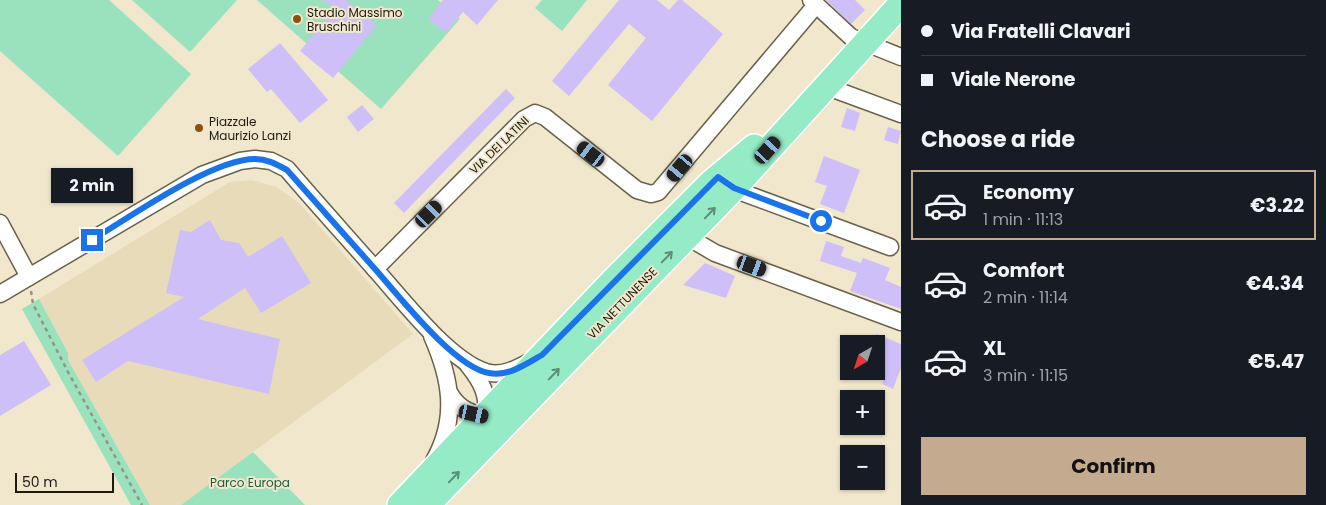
<!DOCTYPE html>
<meta charset="utf-8">
<style>
:root{--surface:#171b24;--page:#20242c;--text:#f1f3f6;--muted:#9ea1a6;--line:#363941;--accent:#c4aa8f}
body{margin:0;font-family:Poppins,sans-serif;background:var(--page);color:var(--text);height:100vh;display:flex;flex-direction:column;font-size:19px;white-space:nowrap}
*{box-sizing:border-box;margin:0}
p{font-size:16px;color:var(--muted)}
.icon{flex:none;width:28px;height:28px;fill:none;stroke:currentColor;stroke-width:2;stroke-linecap:round;stroke-linejoin:round}
.map{position:relative;flex:1;overflow:hidden}
.side{display:flex;flex-direction:column;background:var(--surface);width:425px}
.side>*{flex:none}
.top-card{display:grid;align-content:center;height:110px;padding:0 20px;background:var(--surface)}
.needle{width:32px;rotate:219deg}
.buttons{position:absolute;left:840px;top:335px;display:grid;gap:10px}
.buttons a{display:grid;place-items:center;width:45px;height:45px;border-radius:0px;background:var(--surface);box-shadow:0 1px 4px #0004;font-size:25px}
.scale{position:absolute;left:15px;bottom:12px;width:99px;box-sizing:border-box;padding-left:5px;border:2px solid #1d1a10;border-top:0;font-size:14px;line-height:18px;white-space:nowrap;color:#1d1a10;-webkit-text-stroke:4px #f0e7cc;paint-order:stroke}
.end{position:absolute;width:22px;height:22px;margin:-11px;border:6px solid #1a73e8;background:#fff;box-shadow:0 0 0 2px #fff}
.from{border-radius:50%}
.bubble{position:absolute;height:35px;border-radius:0px;background:var(--surface);box-shadow:0 1px 4px #0004;font-size:16px;font-weight:700;line-height:35px;text-align:center}
.car{position:absolute;width:15px;height:30px;margin:-15px -8px;border-radius:6px;box-shadow:0 0 4px 1px #0007;background:linear-gradient(#222 24%,#8ab4d8 0 40%,#222 0 76%,#8ab4d8 0 86%,#222 0)}
.top-card b{display:flex;align-items:center;gap:18px;height:48px;font-size:19px}
.top-card b+b{border-top:1px solid var(--line)}
.top-card i{width:12px;height:12px;background:var(--text)}
ul{padding:0;list-style:none}
li{display:flex;align-items:center;gap:15px;height:70px;margin:0 10px 8px;padding:0 10px;border:2px solid transparent;border-radius:0px}
li div{flex:1}
li b{display:block;font-size:19px}
li em{font-style:normal;font-weight:700}
li.current{border-color:var(--accent)}
li>.icon{width:45px;height:45px;stroke-width:1.5}
h2{padding:0 20px;font-size:22px;line-height:60px}
.primary-button{display:flex;gap:10px;margin-top:auto;padding:10px 20px}
.primary-button a{flex:1;height:58px;border-radius:0px;background:var(--accent);color:#111;font-size:20px;font-weight:700;line-height:58px;text-align:center}
main{display:flex;flex:1;min-height:0}
.map>svg:first-child{display:block}
</style>
<main>
<div class="map">
<svg width="901" height="505" viewBox="0 0 901 505">
<rect width="100%" height="100%" fill="#f0e7cc"/>
<polygon fill="#e7dbba" points="252,180 276,187 299,203 413,334 181,505 150,505 68,360 68,353 39,299 230,182"/>
<g fill="#99e2bd">
<polygon points="0,0 109,0 191,74 118,156 0,51"/>
<polygon points="132,0 237,0 190,52"/>
<polygon points="257,0 438,0 460,19 381,109"/>
<polygon points="542,0 587,0 562,31 535,8"/>
<polygon points="39,299 68,353 68,360 150,505 131,505 22,309"/>
<polygon points="253,452 305,505 181,505"/>
</g>
<g fill="#cebff9">
<polygon points="321,0 346,0 377,25 333,78 300,51 336,7"/>
<polygon points="443,0 498,0 477,25 463,12 446,33 428,19"/>
<polygon points="619,0 657,0 669,10 678,0 682,0 723,34 652,121 608,85 646,38 629,24 569,96 552,81"/>
<polygon points="826,0 855,0 865,10 851,24"/>
<polygon points="280,43 328,100 300,123 271,89 267,92 248,69"/>
<polygon points="506,89 515,98 404,213 394,203"/>
<polygon points="362,105 374,119 358,132 347,117"/>
<polygon points="847,108 860,113 855,131 841,127"/>
<polygon points="888,127 901,131 898,144 884,140"/>
<polygon points="824,156 860,170 844,213 820,204 827,186 815,182"/>
<polygon points="210,220 221,240 239,243 248,257 282,236 311,283 261,313 245,288 198,319 280,339 269,394 128,361 96,382 82,360 184,297 166,293 180,230 191,232"/>
<polygon points="826,241 844,247 841,256 861,263 863,258 890,268 885,280 901,287 901,309 850,291 857,273 820,261"/>
<polygon points="705,263 735,276 726,298 683,285"/>
<polygon points="876,334 901,344 901,368 893,389 882,384 884,379 873,374 876,371"/>
<polygon points="24,341 51,385 0,416 0,355"/>
</g>
<g fill="none" stroke-linecap="round" stroke-linejoin="round">
<defs>
<g id="minor">
<polyline points="811,0 851,37 901,57"/>
<polyline points="825,86 901,114"/>
<polyline points="727,184 733,189 890,247"/>
<polyline points="0,223 29,277"/>
<polyline points="679,232 715,253 901,322"/>
<polyline points="375,269 524,119 535,113 545,117 637,190 651,194 658,192 816,5"/>
<path d="M 0,294 L 202,175 L 240,161 L 255,159 L 271,161 L 287,169 C 316,203 346,236 375,269 C 401,298 449,361 486,372 C 501,377 516,369 529,362"/>
<path d="M 432,336 C 451,379 458,418 434,461"/>
<path d="M 468,365 C 482,382 489,396 486,418"/>
<path d="M 450,394 C 459,410 475,416 492,417"/>
</g>
<g id="primary">
<polyline points="400,505 612,282 712,182 754,147"/>
<polyline points="427,505 733,189 901,4"/>
</g>
</defs>
<use href="#minor" stroke="#696149" stroke-width="19"/>
<use href="#primary" stroke="#fff" stroke-width="28"/>
<polyline stroke="#99937f" stroke-width="2.5" stroke-dasharray="4 4" stroke-linecap="butt" points="31,291 33,304 68,372 142,505"/>
<use href="#minor" stroke="#fff" stroke-width="16"/>
<use href="#primary" stroke="#94ebc5" stroke-width="25"/>
</g>
<defs><path id="oneway-shaft" d="M-6 0H5M1.5-3L5.5 0L1.5 3" fill="none" stroke-width="1.6" stroke-linecap="round" stroke-linejoin="round" transform="scale(1.25)"/></defs>
<g stroke="#5e8d74">
<use href="#oneway-shaft" transform="translate(710 213) rotate(-46)"/>
<use href="#oneway-shaft" transform="translate(667 257) rotate(-46)"/>
<use href="#oneway-shaft" transform="translate(554 374) rotate(-46)"/>
<use href="#oneway-shaft" transform="translate(454 477) rotate(-46)"/>
</g>
<g fill="none" stroke-linecap="round" stroke-linejoin="round">
<path stroke="#1a73e8" stroke-width="6" d="M 92,240 C 130,217 212,159 255,159 C 267,159 276,164 287,170 C 316,203 346,236 375,269 C 399,296 454,367 489,373 C 508,377 526,364 542,355 L 718,177 L 734,188 L 821,221"/>
</g>
<g fill="#8e5112" stroke="#f0e7cc" stroke-width="2">
<circle cx="297" cy="19" r="5"/>
<circle cx="199" cy="128" r="5"/>
</g>
<g text-anchor="middle" dominant-baseline="central" stroke-width="4" stroke-linejoin="round" paint-order="stroke">
<g font-size="12" fill="#1d1a10" stroke="#f0e7cc" text-anchor="start">
<text x="307" y="12">Stadio Massimo<tspan x="307" dy="14">Bruschini</tspan></text>
<text x="209" y="121">Piazzale<tspan x="209" dy="14">Maurizio Lanzi</tspan></text>
</g>
<g font-size="12" fill="#1d1a10" stroke="#f0e7cc">
<text transform="translate(499 145) rotate(-44)">VIA DEI LATINI</text>
<text transform="translate(622 303) rotate(-46)">VIA NETTUNENSE</text>
</g>
<g font-size="12" fill="#1d5d42" stroke="#f0e7cc">
<text x="250" y="482">Parco Europa</text>
</g>
</g>
</svg>
<div class="buttons">
<a><svg class="needle" viewBox="-14 -14 28 28"><path d="M0-13l5 13h-10z" fill="#e53935"/><path d="M0 13l5-13h-10z" fill="#9ea1a6"/></svg></a>
<a>+</a>
<a>−</a>
</div>
<div class="scale">50 m</div>
<i class="end from" style="left:821px;top:221px"></i>
<i class="end" style="left:92px;top:240px"></i>
<div class="bubble" style="left:51px;top:168px;width:82px">2 min</div>
<i class="car" style="left:768px;top:150px;rotate:42deg"></i>
<i class="car" style="left:591px;top:154px;rotate:308deg"></i>
<i class="car" style="left:680px;top:168px;rotate:220deg"></i>
<i class="car" style="left:429px;top:214px;rotate:45deg"></i>
<i class="car" style="left:752px;top:266px;rotate:110deg"></i>
<i class="car" style="left:474px;top:414px;rotate:103deg"></i>
</div>
<section class="side">
<div class="top-card">
<b><i class="from"></i>Via Fratelli Clavari</b>
<b><i></i>Viale Nerone</b>
</div>
<h2>Choose a ride</h2>
<ul>
<li class="current"><svg class="icon" aria-label="car" viewBox="0 0 24 24"><path d="M5 17H2v-5l4-1 3-4h7l3 4 3 1v5h-3M9 17h6M6 11h13"/><circle cx="7" cy="17" r="2"/><circle cx="17" cy="17" r="2"/></svg><div><b>Economy</b><p>1 min · 11:13</p></div><em>€3.22</em></li>
<li><svg class="icon" aria-label="car" viewBox="0 0 24 24"><path d="M5 17H2v-5l4-1 3-4h7l3 4 3 1v5h-3M9 17h6M6 11h13"/><circle cx="7" cy="17" r="2"/><circle cx="17" cy="17" r="2"/></svg><div><b>Comfort</b><p>2 min · 11:14</p></div><em>€4.34</em></li>
<li><svg class="icon" aria-label="car" viewBox="0 0 24 24"><path d="M5 17H2v-5l4-1 3-4h7l3 4 3 1v5h-3M9 17h6M6 11h13"/><circle cx="7" cy="17" r="2"/><circle cx="17" cy="17" r="2"/></svg><div><b>XL</b><p>3 min · 11:15</p></div><em>€5.47</em></li>
</ul>
<div class="primary-button"><a>Confirm</a></div>
</section>
</main>
